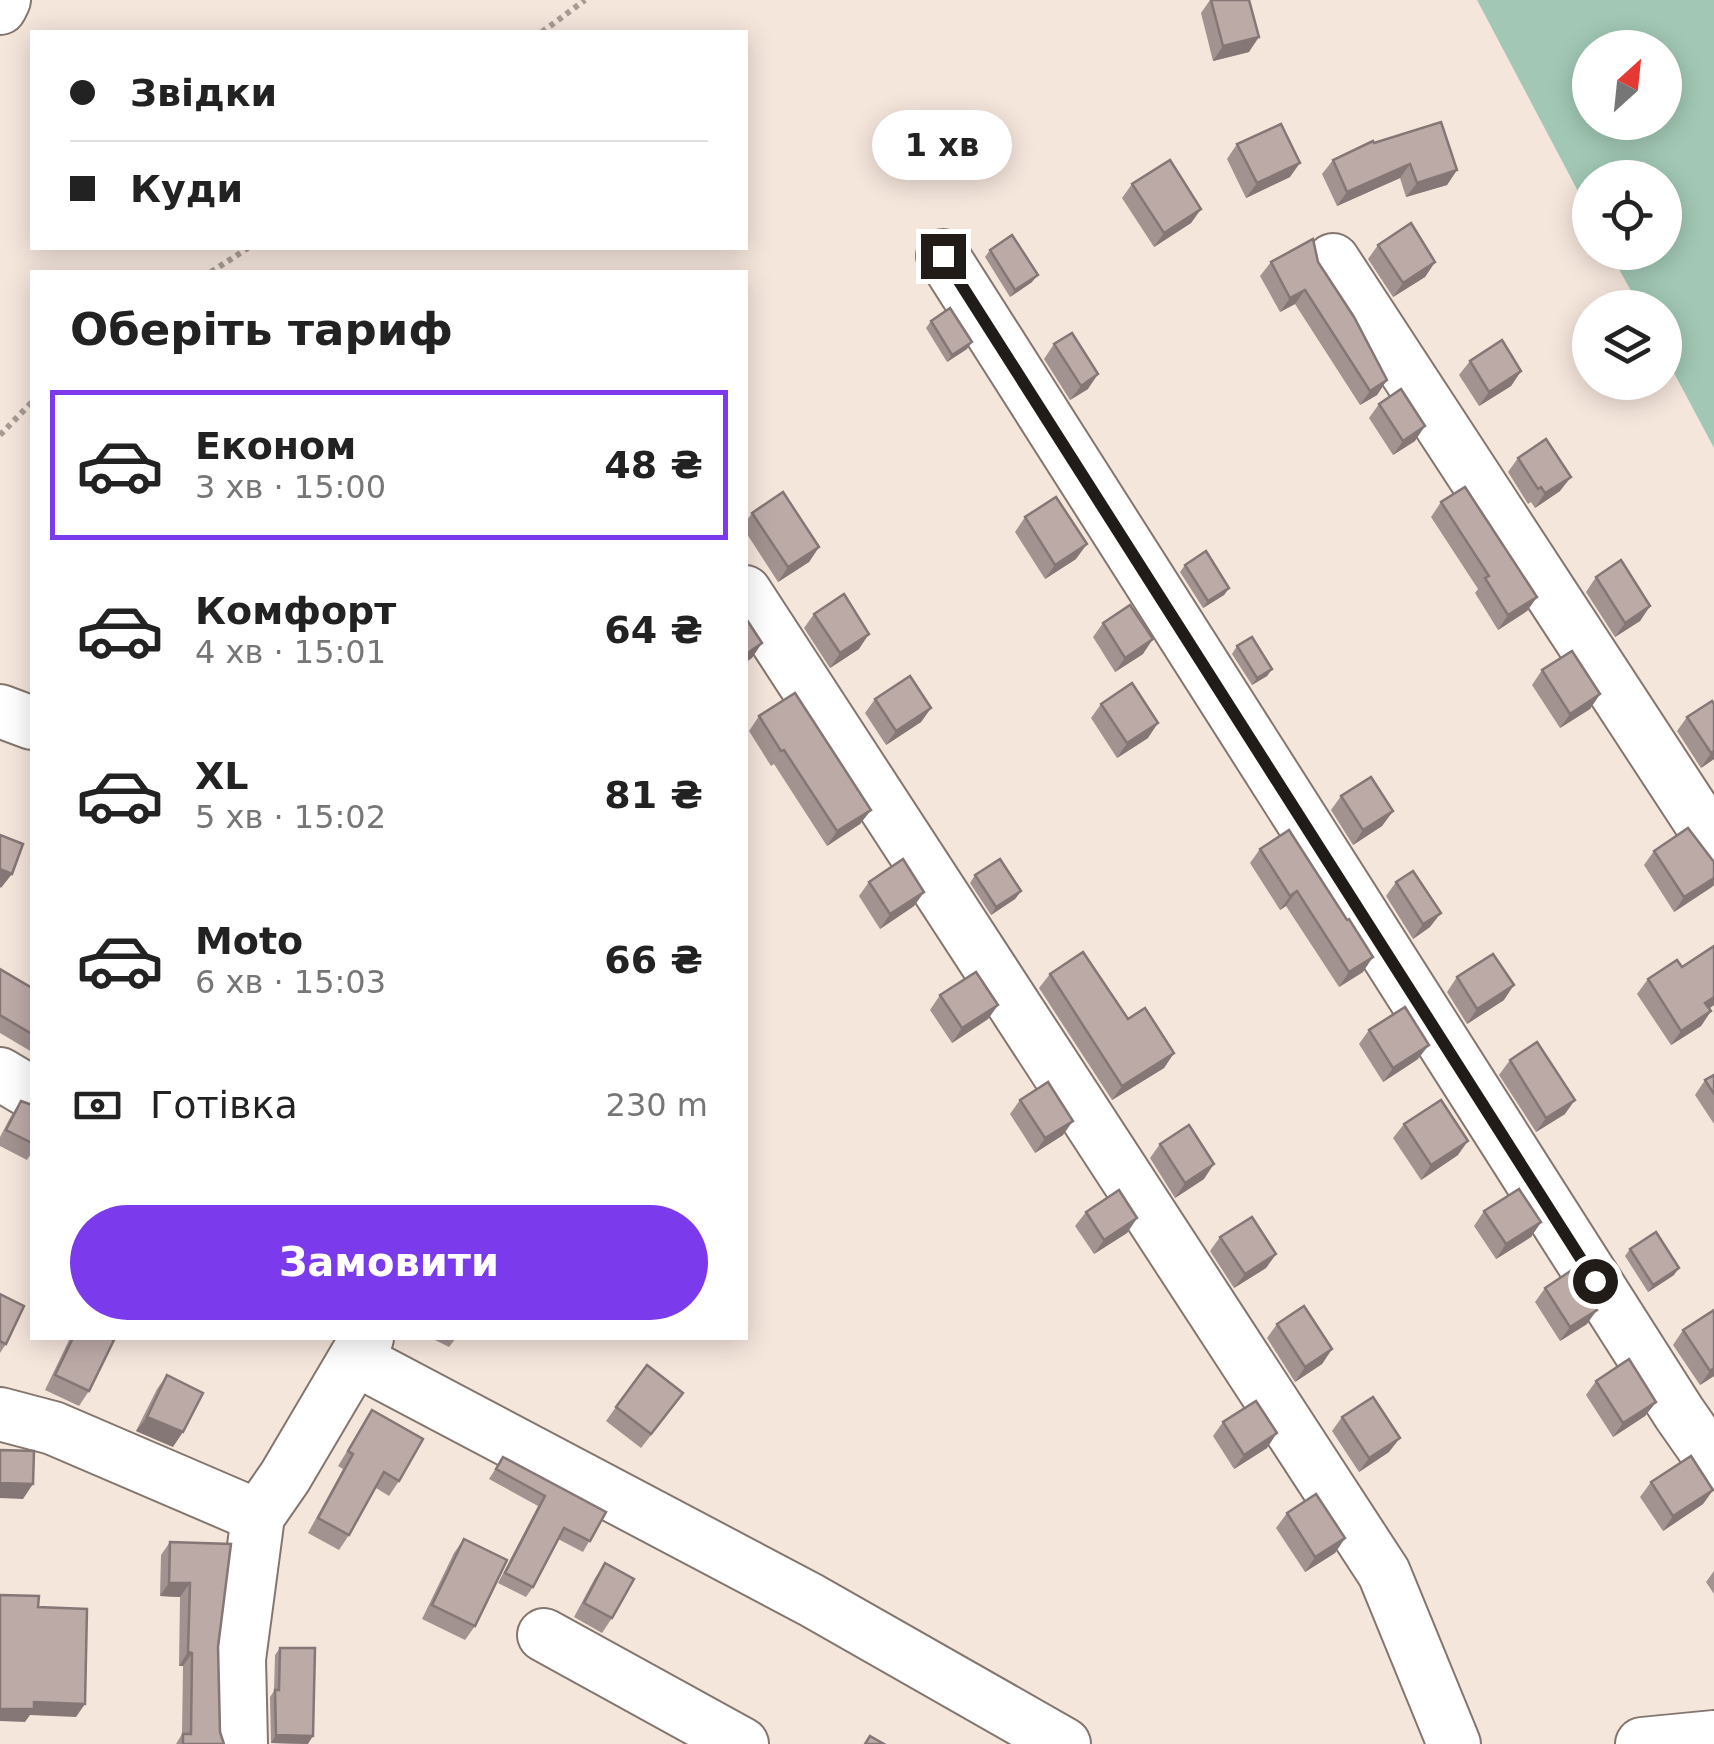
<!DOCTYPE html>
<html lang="uk">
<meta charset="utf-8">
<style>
:root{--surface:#fff;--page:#f6f6f6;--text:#222;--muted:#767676;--line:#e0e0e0;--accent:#7c3aed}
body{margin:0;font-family:"DejaVu Sans",sans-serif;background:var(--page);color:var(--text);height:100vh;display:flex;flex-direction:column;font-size:38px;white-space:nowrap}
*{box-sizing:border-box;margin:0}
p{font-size:32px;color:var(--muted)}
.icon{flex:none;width:55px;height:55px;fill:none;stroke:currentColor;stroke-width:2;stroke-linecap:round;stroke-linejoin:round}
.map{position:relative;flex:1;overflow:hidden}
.drawer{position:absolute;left:30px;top:270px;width:718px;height:1070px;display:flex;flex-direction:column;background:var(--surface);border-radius:0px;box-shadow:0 5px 25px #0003}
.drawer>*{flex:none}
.top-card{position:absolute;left:30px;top:30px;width:718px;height:220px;border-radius:0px;box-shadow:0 5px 25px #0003;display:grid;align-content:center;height:220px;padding:0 40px;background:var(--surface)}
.needle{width:65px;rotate:27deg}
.tools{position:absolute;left:1572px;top:30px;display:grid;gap:20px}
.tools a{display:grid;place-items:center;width:110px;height:110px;border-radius:50%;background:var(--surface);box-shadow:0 5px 25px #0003;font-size:50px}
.end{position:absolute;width:45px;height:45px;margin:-22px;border:12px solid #221c19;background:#fff;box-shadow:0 0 0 5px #fff}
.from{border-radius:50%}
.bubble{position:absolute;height:70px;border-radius:35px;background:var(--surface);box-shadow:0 5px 25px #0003;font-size:32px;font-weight:700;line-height:70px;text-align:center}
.top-card b{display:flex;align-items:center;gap:35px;height:95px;font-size:38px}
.top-card b+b{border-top:2px solid var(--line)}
.top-card i{width:25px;height:25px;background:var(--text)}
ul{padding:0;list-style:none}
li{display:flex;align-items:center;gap:30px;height:150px;margin:0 20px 15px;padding:0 20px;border:5px solid transparent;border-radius:0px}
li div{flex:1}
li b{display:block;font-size:38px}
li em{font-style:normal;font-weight:700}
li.on{border-color:var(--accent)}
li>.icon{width:90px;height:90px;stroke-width:1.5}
h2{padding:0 40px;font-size:45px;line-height:120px}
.pay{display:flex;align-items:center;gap:25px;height:110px;padding:0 40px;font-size:38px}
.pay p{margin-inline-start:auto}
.action{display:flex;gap:20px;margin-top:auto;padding:20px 40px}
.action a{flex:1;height:115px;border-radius:60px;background:var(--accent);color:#fff;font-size:40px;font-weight:700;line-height:115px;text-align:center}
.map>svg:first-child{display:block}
</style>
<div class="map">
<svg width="1714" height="1744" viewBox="0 0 1714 1744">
<rect width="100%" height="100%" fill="#f5e6dc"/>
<path fill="#a2c8b5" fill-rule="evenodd" d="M 1477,0 L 1714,0 L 1714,448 L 1665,356 L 1665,308 L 1640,307 L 1610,253 L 1665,252 L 1665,178 L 1590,178 L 1590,214 ZM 1590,48 L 1665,48 L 1665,122 L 1590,122 Z"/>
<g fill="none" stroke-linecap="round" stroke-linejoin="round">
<defs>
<g id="minor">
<polyline points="0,8 4,0"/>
<polyline points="943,256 1679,1413 1714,1463"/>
<polyline points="1333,260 1714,843"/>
<polyline points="745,592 1384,1573 1454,1744"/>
<polyline points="0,711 32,723"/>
<polyline points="0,1074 32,1093"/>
<polyline points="355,1359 811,1600 1064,1744"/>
<polyline points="0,1414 53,1428 258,1516"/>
<polyline points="544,1635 742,1744"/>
<polyline points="241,1744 239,1659 258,1516 285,1477 367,1338"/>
<polyline points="1642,1744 1714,1737"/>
</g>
</defs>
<use href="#minor" stroke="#83766e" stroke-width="56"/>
<g stroke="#a79c94" stroke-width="6" stroke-dasharray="5 5" stroke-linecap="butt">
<polyline points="542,32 585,0"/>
<polyline points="211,272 248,248"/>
<polyline points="0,435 32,402"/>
</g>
<use href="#minor" stroke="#fff" stroke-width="52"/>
</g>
<g fill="#a29290">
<polygon points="1210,0 1249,0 1249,52 1213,61 1201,13"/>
<polygon points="1374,143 1457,170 1447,185 1406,197 1400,178 1337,206 1322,174 1333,160"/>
<polygon points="1237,144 1290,177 1246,198 1227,159"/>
<polygon points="1132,184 1201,209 1191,223 1154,247 1122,198"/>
<polygon points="1378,245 1435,262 1425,277 1393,297 1368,259"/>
<polygon points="990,250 1032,282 1010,297 985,257"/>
<polygon points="1271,262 1318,262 1387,380 1377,395 1360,405 1295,304 1280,312 1260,276"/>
<polygon points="931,321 967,349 947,362 926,328"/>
<polygon points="1054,344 1088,389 1070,400 1044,359"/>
<polygon points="1470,361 1521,371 1511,386 1479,406 1459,375"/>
<polygon points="1379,404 1415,441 1393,455 1369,418"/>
<polygon points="1518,458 1560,491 1535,508 1531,502 1528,504 1508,472"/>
<polygon points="1441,502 1537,597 1527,611 1498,630 1475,593 1478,589 1431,517"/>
<polygon points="752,513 819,547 809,562 778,582 745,531 745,523"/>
<polygon points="1025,517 1076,559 1045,579 1015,532"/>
<polygon points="1185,565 1229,588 1224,595 1203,608 1180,572"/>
<polygon points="1596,577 1650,606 1640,621 1615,637 1586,592"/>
<polygon points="814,614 859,649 830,668 804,628"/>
<polygon points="1103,623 1143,654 1115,672 1093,637"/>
<polygon points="1237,646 1272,669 1267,676 1252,685 1232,654"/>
<polygon points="1542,670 1600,694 1590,709 1560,728 1532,685"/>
<polygon points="875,699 931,708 921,722 886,745 865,713"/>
<polygon points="1101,704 1148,738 1117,758 1091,718"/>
<polygon points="759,716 871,810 860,824 827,846 774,764 771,766 749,731"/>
<polygon points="1687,717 1714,759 1701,768 1677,731"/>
<polygon points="1341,796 1393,811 1382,826 1353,845 1331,810"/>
<polygon points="1260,849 1363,972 1339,987 1286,906 1280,910 1250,863"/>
<polygon points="1654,851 1714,862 1714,885 1674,912 1644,865"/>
<polygon points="975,875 1021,891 1015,899 991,915 970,883"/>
<polygon points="869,882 924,892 914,906 880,929 859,896"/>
<polygon points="1396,882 1430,927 1413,939 1386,896"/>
<polygon points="1714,946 1714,1005 1709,1009 1711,1011 1701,1026 1671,1045 1637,994 1648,979 1682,967"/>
<polygon points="0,969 32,988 32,1052 0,1033"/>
<polygon points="1050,974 1128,1019 1174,1053 1164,1068 1112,1100 1039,988"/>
<polygon points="1457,977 1504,1000 1467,1024 1447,992"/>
<polygon points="940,995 998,1005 988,1019 952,1043 930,1010"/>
<polygon points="1369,1030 1418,1059 1383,1082 1359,1044"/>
<polygon points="1510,1060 1565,1114 1536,1132 1499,1075"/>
<polygon points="1714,1075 1714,1124 1695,1095 1705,1080"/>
<polygon points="1020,1100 1063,1135 1035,1153 1010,1114"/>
<polygon points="21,1101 32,1105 32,1152 27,1160 0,1146 0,1137 11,1116"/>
<polygon points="1404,1124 1458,1155 1421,1180 1393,1138"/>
<polygon points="1160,1144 1204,1179 1175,1198 1150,1158"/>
<polygon points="1484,1211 1541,1222 1531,1237 1496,1259 1474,1226"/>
<polygon points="1086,1212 1137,1218 1127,1233 1094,1254 1075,1226"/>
<polygon points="1220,1237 1276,1254 1266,1268 1234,1288 1210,1251"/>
<polygon points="1630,1249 1674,1275 1648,1292 1625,1256"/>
<polygon points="1545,1288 1587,1324 1560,1341 1535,1302"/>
<polygon points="0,1294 6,1344 0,1353"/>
<polygon points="1277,1324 1332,1349 1322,1364 1295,1382 1267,1338"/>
<polygon points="1683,1330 1714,1376 1700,1385 1673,1345"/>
<polygon points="70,1338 109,1338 89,1391 79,1406 45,1390"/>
<polygon points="431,1338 456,1338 449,1347"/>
<polygon points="167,1375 173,1447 136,1431 157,1389"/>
<polygon points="1596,1381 1656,1402 1645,1416 1613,1437 1586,1395"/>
<polygon points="616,1407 673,1407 641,1448 606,1421"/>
<polygon points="372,1410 399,1481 389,1496 376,1488 349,1535 339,1550 308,1533 343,1469 338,1466"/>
<polygon points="1342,1417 1389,1452 1359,1472 1332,1431"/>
<polygon points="1223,1422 1267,1448 1234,1469 1213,1436"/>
<polygon points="503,1457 606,1512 583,1552 558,1539 533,1587 526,1597 498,1583 538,1506 489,1479"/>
<polygon points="1651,1482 1713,1490 1703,1504 1663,1531 1640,1497"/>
<polygon points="1287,1513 1345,1538 1335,1553 1305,1572 1276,1528"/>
<polygon points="464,1539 475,1626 465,1640 422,1619 454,1553"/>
<polygon points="170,1542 218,1647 220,1732 224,1744 176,1744 182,1734 183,1666 179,1666 180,1597 160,1596 161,1555"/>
<polygon points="605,1563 612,1618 602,1633 574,1617 595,1578"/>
<polygon points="1714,1571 1714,1594 1706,1582"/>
<polygon points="280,1648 308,1744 271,1743 270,1697 274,1691 275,1655"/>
</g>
<g fill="#847775">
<polygon points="1259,37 1249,52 1213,61 1223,46"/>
<polygon points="1300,163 1290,177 1246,198 1257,183"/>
<polygon points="1410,164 1400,178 1337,206 1347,192"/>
<polygon points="1457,170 1447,185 1406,197 1417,183"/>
<polygon points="1201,209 1191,223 1154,247 1164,233"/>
<polygon points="1435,262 1425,277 1393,297 1403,283"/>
<polygon points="1038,275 1032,282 1010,297 1015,290"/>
<polygon points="1305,290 1295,304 1280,312 1290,298"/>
<polygon points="972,342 967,349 947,362 952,355"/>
<polygon points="1521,371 1511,386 1479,406 1489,392"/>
<polygon points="1098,374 1088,389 1070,400 1081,386"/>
<polygon points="1387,380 1377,395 1360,405 1370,391"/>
<polygon points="1425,426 1415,441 1393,455 1403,441"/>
<polygon points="1571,477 1560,491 1535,508 1545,493"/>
<polygon points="1087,544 1076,559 1045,579 1055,565"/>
<polygon points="819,547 809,562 778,582 788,567"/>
<polygon points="1229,588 1224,595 1203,608 1208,601"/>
<polygon points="1537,597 1527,611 1498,630 1508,615"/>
<polygon points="1650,606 1640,621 1615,637 1625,623"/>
<polygon points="869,634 859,649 830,668 840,653"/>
<polygon points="1153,639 1143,654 1115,672 1125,658"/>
<polygon points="762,643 752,658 745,663 745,655"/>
<polygon points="1272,669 1267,676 1252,685 1257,678"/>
<polygon points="1600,694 1590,709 1560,728 1570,714"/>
<polygon points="931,708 921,722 886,745 896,731"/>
<polygon points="1158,723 1148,738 1117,758 1127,743"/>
<polygon points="1714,751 1714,759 1701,768 1711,753"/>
<polygon points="871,810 860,824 827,846 837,831"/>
<polygon points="1393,811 1382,826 1353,845 1363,830"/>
<polygon points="0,869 12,874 1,888 0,887"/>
<polygon points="1714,878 1714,885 1712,887 1674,912 1684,897"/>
<polygon points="1021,891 1015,899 991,915 996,907"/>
<polygon points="1297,891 1286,906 1280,910 1290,896"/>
<polygon points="924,892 914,906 880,929 890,914"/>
<polygon points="1441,913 1430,927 1413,939 1423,924"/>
<polygon points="1373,957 1363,972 1339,987 1349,972"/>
<polygon points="1514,985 1504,1000 1467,1024 1477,1009"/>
<polygon points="1714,997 1714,1005 1695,1017 1705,1003"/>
<polygon points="998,1005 988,1019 952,1043 962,1028"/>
<polygon points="1711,1011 1701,1026 1671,1045 1681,1031"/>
<polygon points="1429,1045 1418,1059 1383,1082 1393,1068"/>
<polygon points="1174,1053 1164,1068 1112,1100 1122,1086"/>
<polygon points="1575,1100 1565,1114 1536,1132 1546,1118"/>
<polygon points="1073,1121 1063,1135 1035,1153 1045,1138"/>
<polygon points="1468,1141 1458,1155 1421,1180 1431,1165"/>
<polygon points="1214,1164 1204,1179 1175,1198 1185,1183"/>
<polygon points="1137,1218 1127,1233 1094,1254 1104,1240"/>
<polygon points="1541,1222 1531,1237 1496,1259 1506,1244"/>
<polygon points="1276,1254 1266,1268 1234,1288 1245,1274"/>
<polygon points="1679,1268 1674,1275 1648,1292 1653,1285"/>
<polygon points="1597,1310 1587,1324 1560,1341 1570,1327"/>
<polygon points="1332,1349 1322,1364 1295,1382 1305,1367"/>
<polygon points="1714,1368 1714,1376 1700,1385 1710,1371"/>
<polygon points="1656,1402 1645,1416 1613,1437 1623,1423"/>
<polygon points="147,1417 183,1432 173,1447 136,1431"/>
<polygon points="1277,1433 1267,1448 1234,1469 1244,1455"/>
<polygon points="1400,1438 1389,1452 1359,1472 1369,1458"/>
<polygon points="0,1483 33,1484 23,1499 0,1498"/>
<polygon points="1713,1490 1703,1504 1663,1531 1673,1516"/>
<polygon points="1345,1538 1335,1553 1305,1572 1315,1557"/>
<polygon points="169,1583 190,1583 180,1597 160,1596"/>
<polygon points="188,1652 192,1653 183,1666 179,1666"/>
<polygon points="34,1702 85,1704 76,1717 30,1715 25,1722 0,1721 0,1709"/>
<polygon points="276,1735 313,1736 308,1744 271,1743"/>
</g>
<g fill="#bcaaa7" stroke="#847775" stroke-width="2.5">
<polygon points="1211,0 1249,0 1259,37 1223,46"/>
<polygon points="1441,122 1457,170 1417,183 1410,164 1347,192 1333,160 1373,141 1374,143"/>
<polygon points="1281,124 1300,163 1257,183 1237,144"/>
<polygon points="1170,160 1201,209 1164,233 1132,184"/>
<polygon points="1411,223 1435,262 1403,283 1378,245"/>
<polygon points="1012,235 1038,275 1015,290 990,250"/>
<polygon points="1313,239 1318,262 1354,317 1387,380 1370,391 1305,290 1290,298 1271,262"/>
<polygon points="950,308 972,342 952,355 931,321"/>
<polygon points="1072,333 1098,374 1081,386 1054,344"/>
<polygon points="1502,340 1521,371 1489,392 1470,361"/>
<polygon points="1401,389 1425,426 1403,441 1379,404"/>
<polygon points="1546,439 1571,477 1545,493 1541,487 1538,489 1518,458"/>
<polygon points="1465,487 1537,597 1508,615 1485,578 1489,576 1441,502"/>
<polygon points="783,492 819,547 788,567 752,513"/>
<polygon points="1056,497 1087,544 1055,565 1025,517"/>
<polygon points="1206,551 1229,588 1208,601 1185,565"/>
<polygon points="1621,560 1650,606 1625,623 1596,577"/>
<polygon points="844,594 869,634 840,653 814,614"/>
<polygon points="1130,605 1153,639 1125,658 1103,623"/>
<polygon points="745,617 762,643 745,655"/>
<polygon points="1252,637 1272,669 1257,678 1237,646"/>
<polygon points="1572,651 1600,694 1570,714 1542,670"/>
<polygon points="910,676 931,708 896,731 875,699"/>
<polygon points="1132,683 1158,723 1127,743 1101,704"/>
<polygon points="795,693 871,810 837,831 784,750 781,751 759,716"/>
<polygon points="1712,701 1714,704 1714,751 1711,753 1687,717"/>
<polygon points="1371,777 1393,811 1363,830 1341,796"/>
<polygon points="1688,828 1714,862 1714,878 1684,897 1654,851"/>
<polygon points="1289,830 1347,920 1349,919 1373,957 1349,972 1297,891 1290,896 1260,849"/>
<polygon points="0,835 23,844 12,874 0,869"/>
<polygon points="903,859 924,892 890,914 869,882"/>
<polygon points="1000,859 1021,891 996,907 975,875"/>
<polygon points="1413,871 1441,913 1423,924 1396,882"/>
<polygon points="1714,946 1714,997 1705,1003 1711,1011 1681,1031 1648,979 1677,960 1682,967"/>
<polygon points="1083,952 1128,1019 1145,1008 1174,1053 1122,1086 1050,974"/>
<polygon points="1493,954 1514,985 1477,1009 1457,977"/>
<polygon points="0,969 32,988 32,1034 0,1015"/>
<polygon points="976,972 998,1005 962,1028 940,995"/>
<polygon points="1405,1007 1429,1045 1393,1068 1369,1030"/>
<polygon points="1537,1042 1575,1100 1546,1118 1510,1060"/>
<polygon points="1714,1075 1714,1094 1705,1080"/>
<polygon points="1048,1082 1073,1121 1045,1138 1020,1100"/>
<polygon points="1441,1100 1468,1141 1431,1165 1404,1124"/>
<polygon points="21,1101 32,1105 32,1143 6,1130"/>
<polygon points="1189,1125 1214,1164 1185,1183 1160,1144"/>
<polygon points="1519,1189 1541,1222 1506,1244 1484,1211"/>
<polygon points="1119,1190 1137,1218 1104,1240 1086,1212"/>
<polygon points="1252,1217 1276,1254 1245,1274 1220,1237"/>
<polygon points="1656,1232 1679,1268 1653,1285 1630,1249"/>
<polygon points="1572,1270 1597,1310 1570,1327 1545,1288"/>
<polygon points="0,1294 24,1306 6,1344 0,1341"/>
<polygon points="1304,1306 1332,1349 1305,1367 1277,1324"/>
<polygon points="1714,1310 1714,1368 1710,1371 1683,1330"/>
<polygon points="73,1338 109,1338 114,1340 89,1391 55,1375"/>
<polygon points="1629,1359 1656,1402 1623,1423 1596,1381"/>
<polygon points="647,1365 683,1393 651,1434 616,1407"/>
<polygon points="167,1375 203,1393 183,1432 147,1417"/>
<polygon points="1373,1397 1400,1438 1369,1458 1342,1417"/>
<polygon points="1256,1401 1277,1433 1244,1455 1223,1422"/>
<polygon points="372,1410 423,1439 399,1481 384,1472 349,1535 318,1518 353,1454 348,1451"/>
<polygon points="0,1450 34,1451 33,1484 0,1483"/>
<polygon points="1691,1456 1713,1490 1673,1516 1651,1482"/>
<polygon points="503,1457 606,1512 590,1541 564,1528 533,1587 505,1573 545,1496 496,1469"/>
<polygon points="1316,1494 1345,1538 1315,1557 1287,1513"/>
<polygon points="464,1539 507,1560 475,1626 432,1605"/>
<polygon points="170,1542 231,1544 218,1647 220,1732 224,1744 183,1744 183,1734 191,1734 192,1653 188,1652 190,1583 169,1583"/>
<polygon points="605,1563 634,1579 612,1618 584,1603"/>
<polygon points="0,1595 39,1596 38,1607 87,1609 85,1704 34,1702 34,1709 0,1709"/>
<polygon points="280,1648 315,1648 313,1736 276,1735 275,1690 279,1690"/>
<polygon points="870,1736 884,1744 865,1744"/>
</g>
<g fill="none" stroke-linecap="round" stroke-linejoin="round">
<polyline stroke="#221c19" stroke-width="12" points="943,256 1595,1281"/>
</g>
</svg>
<div class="tools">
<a><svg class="needle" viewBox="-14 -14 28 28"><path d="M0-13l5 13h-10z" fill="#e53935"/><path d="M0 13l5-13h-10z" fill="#767676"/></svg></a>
<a><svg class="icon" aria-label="locate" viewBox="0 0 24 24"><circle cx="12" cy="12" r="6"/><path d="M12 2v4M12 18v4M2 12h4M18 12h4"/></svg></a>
<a><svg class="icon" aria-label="layers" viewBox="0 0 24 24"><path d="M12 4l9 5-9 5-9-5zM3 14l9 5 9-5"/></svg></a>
</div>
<i class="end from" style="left:1595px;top:1281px"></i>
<i class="end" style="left:943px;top:256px"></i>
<div class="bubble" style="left:872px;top:110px;width:140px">1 хв</div>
<div class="top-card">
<b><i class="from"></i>Звідки</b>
<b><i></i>Куди</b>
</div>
<section class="drawer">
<h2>Оберіть тариф</h2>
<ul>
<li class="on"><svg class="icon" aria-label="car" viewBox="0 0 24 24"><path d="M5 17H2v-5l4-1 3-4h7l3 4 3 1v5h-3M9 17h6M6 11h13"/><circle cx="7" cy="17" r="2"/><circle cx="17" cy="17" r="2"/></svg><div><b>Економ</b><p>3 хв · 15:00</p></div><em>48 ₴</em></li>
<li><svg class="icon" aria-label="car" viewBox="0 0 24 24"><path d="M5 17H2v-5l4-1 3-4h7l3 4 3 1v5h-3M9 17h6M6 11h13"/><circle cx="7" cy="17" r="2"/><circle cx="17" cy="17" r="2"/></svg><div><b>Комфорт</b><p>4 хв · 15:01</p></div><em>64 ₴</em></li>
<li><svg class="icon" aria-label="car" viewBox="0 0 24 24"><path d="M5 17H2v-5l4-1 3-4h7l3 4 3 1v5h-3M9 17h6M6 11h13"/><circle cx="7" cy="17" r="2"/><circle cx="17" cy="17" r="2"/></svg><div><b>XL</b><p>5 хв · 15:02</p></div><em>81 ₴</em></li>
<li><svg class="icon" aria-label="car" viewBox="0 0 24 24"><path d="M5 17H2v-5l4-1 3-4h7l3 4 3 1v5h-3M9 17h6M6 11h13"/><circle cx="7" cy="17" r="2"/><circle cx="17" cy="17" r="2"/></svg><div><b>Moto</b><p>6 хв · 15:03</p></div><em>66 ₴</em></li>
</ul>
<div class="pay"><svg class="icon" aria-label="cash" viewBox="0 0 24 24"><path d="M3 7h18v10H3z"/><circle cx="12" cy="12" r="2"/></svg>Готівка<p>230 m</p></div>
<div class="action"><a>Замовити</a></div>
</section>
</div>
